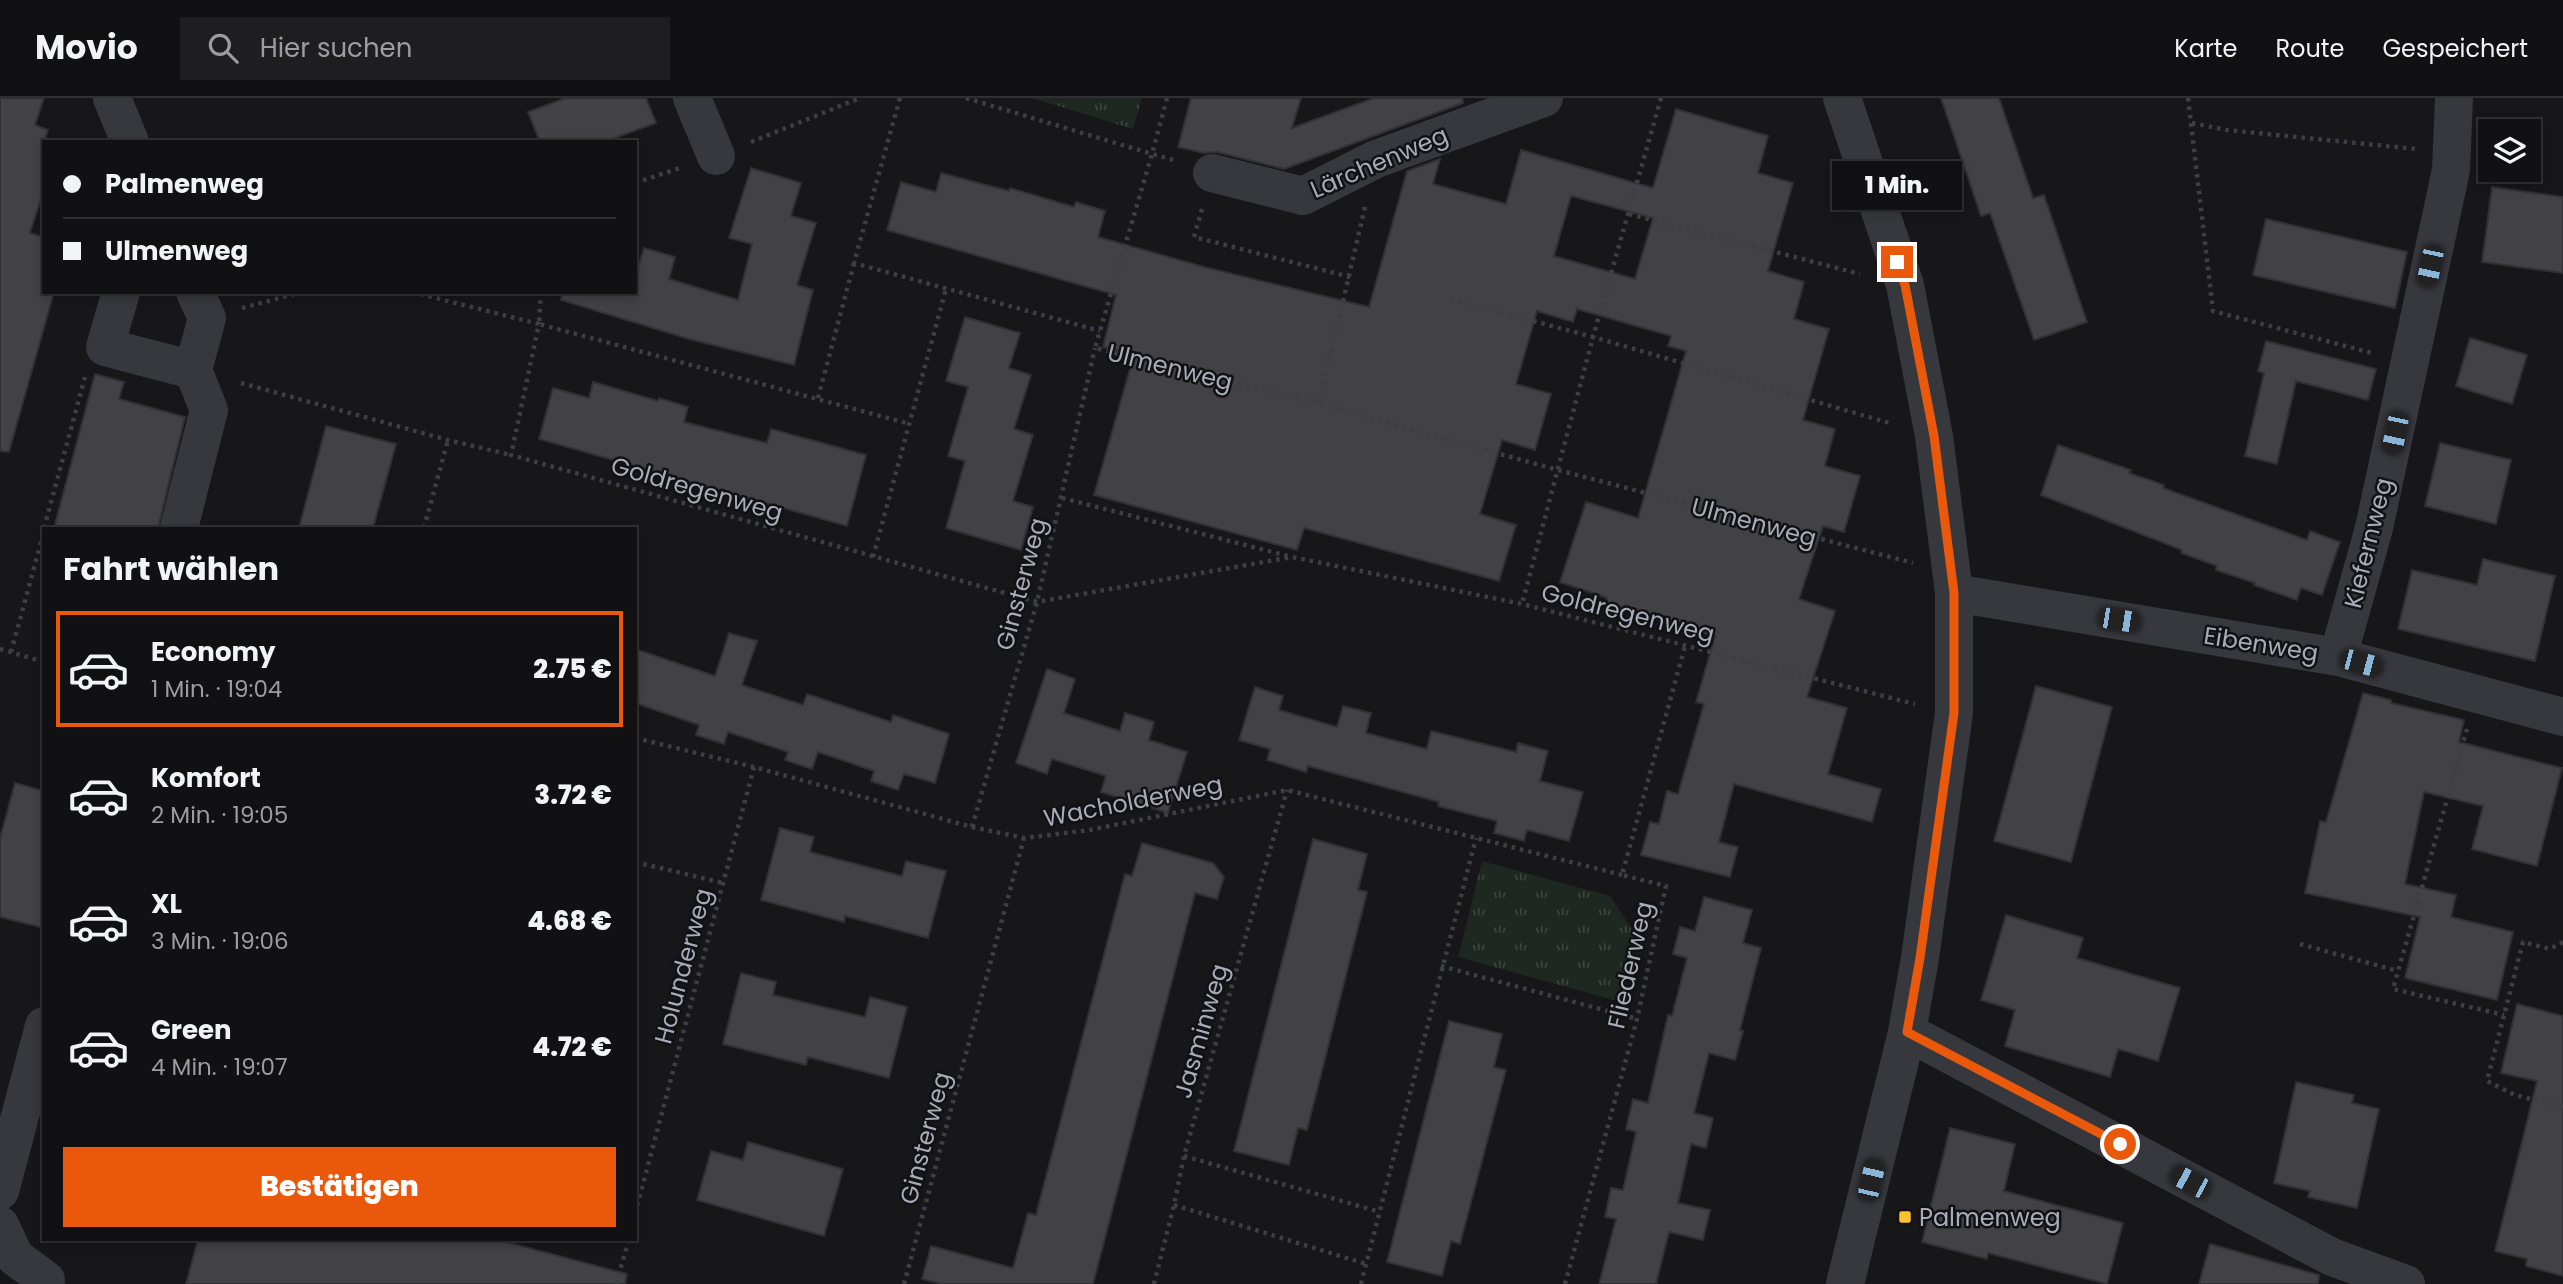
<!DOCTYPE html>
<html lang="de">
<meta charset="utf-8">
<style>
:root{--surface:#111013;--page:#1e1e21;--text:#f1f3f6;--muted:#9c9da0;--line:#303033;--accent:#ea580c}
body{margin:0;font-family:Poppins,sans-serif;background:var(--page);color:var(--text);height:100vh;display:flex;flex-direction:column;font-size:26px;white-space:nowrap}
*{box-sizing:border-box;margin:0}
p{font-size:23px;color:var(--muted)}
.icon{flex:none;width:38px;height:38px;fill:none;stroke:currentColor;stroke-width:2;stroke-linecap:round;stroke-linejoin:round}
.map{position:relative;flex:1;overflow:hidden}
.drawer{position:absolute;left:42px;top:429px;width:595px;height:714px;display:flex;flex-direction:column;background:var(--surface);border-radius:0px;box-shadow:0 4px 10px #0003,0 0 0 2px var(--line)}
.drawer>*{flex:none}
.banner{position:absolute;left:42px;top:42px;width:595px;height:154px;border-radius:0px;box-shadow:0 4px 10px #0003,0 0 0 2px var(--line);display:grid;align-content:center;height:154px;padding:0 21px;background:var(--surface)}
.tools{position:absolute;left:2478px;top:21px;display:grid;gap:14px}
.tools a{display:grid;place-items:center;width:63px;height:63px;border-radius:0px;background:var(--surface);box-shadow:0 4px 10px #0003,0 0 0 2px var(--line);font-size:35px}
.end{position:absolute;width:32px;height:32px;margin:-16px;border:9px solid #ea580c;background:#fff;box-shadow:0 0 0 4px #fff}
.from{border-radius:50%}
.bubble{position:absolute;height:49px;border-radius:0px;background:var(--surface);box-shadow:0 4px 10px #0003,0 0 0 2px var(--line);font-size:23px;font-weight:800;line-height:49px;text-align:center}
.car{position:absolute;width:21px;height:42px;margin:-21px -10px;border-radius:9px;box-shadow:0 0 5px 2px #0007;background:linear-gradient(#222 24%,#8ab4d8 0 40%,#222 0 76%,#8ab4d8 0 86%,#222 0)}
.banner b{display:flex;align-items:center;gap:24px;height:66px;font-size:26px}
.banner b+b{border-top:2px solid var(--line)}
.banner i{width:18px;height:18px;background:var(--text)}
ul{padding:0;list-style:none}
li{display:flex;align-items:center;gap:21px;height:116px;margin:0 14px 10px;padding:0 7px;border:4px solid transparent;border-radius:0px}
li div{flex:1}
li b{display:block;font-size:26px}
li em{font-style:normal;font-weight:800}
li.active{border-color:var(--accent)}
li>.icon{width:63px;height:63px;stroke-width:1.5}
h2{padding:0 21px;font-size:32px;line-height:84px}
.primary-button{display:flex;gap:14px;margin-top:auto;padding:14px 21px}
.primary-button a{flex:1;height:80px;border-radius:0px;background:var(--accent);color:#fff;font-size:28px;font-weight:800;line-height:80px;text-align:center}
header{display:flex;align-items:center;gap:42px;box-sizing:border-box;height:98px;padding:0 35px;background:var(--surface);border-bottom:2px solid var(--line)}
header strong{font-size:33px}
nav{display:flex;gap:38px;margin-inline-start:auto;font-size:24px}
.search{width:490px;height:63px;background:var(--page);display:flex;align-items:center;gap:18px;box-sizing:border-box;padding:0 24px;border-radius:0px;color:var(--muted);font-size:26px}
.map>svg:first-child{display:block}
</style>
<header>
<strong>Movio</strong>
<div class="search"><svg class="icon" aria-label="search" viewBox="0 0 24 24"><circle cx="10" cy="10" r="6"/><path d="M15 15l6 6"/></svg>Hier suchen</div>
<nav><a>Karte</a><a>Route</a><a>Gespeichert</a></nav>
</header>
<div class="map">
<svg width="2563" height="1186" viewBox="0 0 2563 1186">
<defs>
<pattern id="park-tufts" width="24" height="20" patternUnits="userSpaceOnUse" patternTransform="scale(1.75)"><rect width="24" height="20" fill="#1e2720"/><path d="M3 7l-1-3M5 7V3M7 7l1-3M15 17l-1-3M17 17v-4M19 17l1-3" fill="none" stroke="#3c443e"/></pattern>
</defs>
<rect width="100%" height="100%" fill="#171619"/>
<g fill="url(#park-tufts)">
<polygon points="1032,0 1142,0 1133,31"/>
<polygon points="1482,763 1610,798 1637,839 1621,904 1458,859"/>
</g>
<g fill="#414146" stroke="#313035" stroke-width="2" fill-rule="evenodd">
<polygon points="0,0 44,0 35,27 48,32 44,44 44,91 30,135 44,139 44,194 54,194 9,354 0,353"/>
<polygon points="565,0 646,0 656,25 604,44 540,44 528,14"/>
<polygon points="1191,0 1301,0 1292,30 1374,0 1462,0 1463,5 1284,71 1217,54 1204,55 1178,49"/>
<polygon points="1941,0 1999,0 2033,100 2044,97 2087,224 2034,242 1990,115 1981,118"/>
<path d="M 1676,11 L 1768,38 L 1758,75 L 1793,85 L 1768,173 L 1804,184 L 1794,221 L 1829,231 L 1803,322 L 1835,331 L 1825,368 L 1860,378 L 1844,434 L 1823,428 L 1799,501 L 1835,513 L 1807,599 L 1847,610 L 1828,676 L 1881,691 L 1872,724 L 1734,686 L 1719,744 L 1738,749 L 1730,779 L 1641,757 L 1650,724 L 1659,726 L 1667,693 L 1678,696 L 1704,606 L 1696,604 L 1715,538 L 1605,506 L 1607,500 L 1560,484 L 1586,404 L 1638,420 L 1686,253 L 1668,248 L 1671,238 L 1577,211 L 1573,224 L 1537,213 L 1516,286 L 1551,296 L 1535,352 L 1502,342 L 1480,416 L 1516,427 L 1499,483 L 1304,430 L 1297,452 L 1094,397 L 1134,257 L 1103,249 L 1116,197 L 887,132 L 901,84 L 936,94 L 941,75 L 1009,93 L 1010,90 L 1074,109 L 1076,104 L 1105,113 L 1098,139 L 1208,170 L 1369,209 L 1407,73 L 1440,61 L 1433,86 L 1506,106 L 1521,52 L 1653,90 ZM 1571,98 L 1653,120 L 1635,181 L 1554,158 Z"/>
<polygon points="751,70 801,85 791,118 816,125 797,187 813,192 794,267 689,241 561,202 562,194 635,194 635,178 644,150 675,159 669,181 738,202 752,146 729,140"/>
<polygon points="2492,89 2563,99 2563,175 2482,164"/>
<polygon points="2266,121 2407,154 2395,210 2253,177"/>
<polygon points="965,219 1020,235 1009,270 1031,277 1014,331 1033,337 1013,403 1033,409 1021,452 946,430 965,363 948,358 968,289 946,283"/>
<polygon points="2470,240 2527,257 2512,306 2456,288"/>
<polygon points="2266,243 2376,271 2368,302 2296,283 2277,366 2245,358 2264,275 2258,273"/>
<polygon points="95,276 124,284 119,301 185,319 158,430 54,430"/>
<polygon points="593,284 658,303 659,300 688,309 684,324 767,345 771,331 866,357 847,428 539,341 553,290 589,300"/>
<polygon points="326,328 396,346 373,430 299,430"/>
<polygon points="2440,345 2511,362 2496,426 2425,408"/>
<polygon points="2058,347 2131,372 2129,375 2164,387 2163,390 2274,430 2307,442 2310,433 2340,444 2322,497 2301,490 2297,502 2254,487 2255,485 2216,472 2217,468 2181,455 2182,452 2041,397"/>
<polygon points="2483,461 2555,478 2535,563 2398,531 2412,472 2477,487"/>
<polygon points="729,535 757,543 742,587 803,607 807,596 891,624 893,617 949,636 935,685 904,676 898,692 871,683 874,673 818,654 812,671 785,662 788,654 728,634 724,646 696,637 699,627 635,605 635,551 715,578"/>
<polygon points="1047,571 1075,581 1064,615 1120,633 1125,615 1154,624 1149,642 1187,654 1168,715 1101,694 1106,678 1052,661 1047,676 1016,665"/>
<polygon points="2036,588 2112,609 2071,764 1994,743"/>
<polygon points="1255,589 1283,598 1279,612 1337,629 1343,608 1371,615 1366,635 1427,651 1431,633 1516,654 1518,645 1548,653 1540,683 1583,694 1569,743 1527,732 1524,743 1494,735 1497,723 1438,708 1439,704 1308,668 1306,674 1267,662 1270,651 1239,642"/>
<polygon points="2363,595 2391,602 2391,605 2464,622 2459,644 2562,670 2537,768 2472,751 2483,708 2424,694 2405,786 2456,797 2451,819 2513,834 2497,902 2405,880 2420,819 2305,795 2320,723 2326,724"/>
<polygon points="15,685 44,693 44,830 0,819 0,740"/>
<polygon points="780,730 814,739 810,754 902,778 906,763 946,773 928,840 845,818 844,824 761,802"/>
<polygon points="1313,741 1367,756 1358,792 1367,794 1307,1032 1298,1030 1289,1067 1234,1053"/>
<polygon points="1142,745 1213,765 1224,779 1217,801 1195,795 1093,1186 942,1186 922,1181 931,1148 1013,1170 1028,1115 1036,1117 1125,776 1132,778"/>
<polygon points="1704,799 1752,812 1743,845 1761,850 1740,932 1743,933 1735,962 1709,955 1694,1015 1713,1020 1706,1050 1691,1046 1678,1105 1710,1112 1703,1142 1669,1134 1656,1186 1599,1186 1616,1121 1605,1119 1611,1090 1623,1092 1636,1034 1626,1031 1633,1001 1648,1005 1668,917 1672,918 1687,860 1673,856 1680,829 1695,833"/>
<polygon points="2006,817 2083,840 2077,860 2180,890 2158,963 2118,951 2110,979 2005,948 2015,912 1981,902"/>
<polygon points="741,875 776,884 773,897 865,919 870,899 907,909 889,980 808,959 806,967 723,946"/>
<polygon points="2517,906 2563,918 2563,1178 2526,1168 2527,1161 2495,1153 2537,983 2501,975"/>
<polygon points="1449,923 1502,936 1494,969 1506,972 1460,1146 1451,1143 1442,1178 1387,1164"/>
<polygon points="2296,984 2354,997 2352,1005 2379,1011 2357,1110 2308,1099 2310,1093 2274,1085"/>
<polygon points="1950,1030 2015,1046 2004,1093 2123,1125 2107,1186 1988,1155 1987,1161 1922,1144"/>
<polygon points="748,1044 843,1071 824,1138 697,1102 711,1053 743,1062"/>
<polygon points="198,1141 495,1141 627,1176 625,1186 186,1186"/>
<polygon points="2210,1146 2319,1177 2318,1186 2199,1186"/>
</g>
<g fill="none" stroke-linecap="round" stroke-linejoin="round">
<g stroke="#3d3f45" stroke-width="4.5" stroke-dasharray="3.5 5" stroke-linecap="butt">
<polyline points="900,0 854,165 1100,233"/>
<polyline points="966,0 1152,56 1095,250 1319,306"/>
<polyline points="1167,0 1152,56 1177,63"/>
<polyline points="1661,0 1593,239 1893,326"/>
<polyline points="2188,0 2213,213 2372,255"/>
<polyline points="2192,25 2227,32 2416,51"/>
<polyline points="751,44 860,0"/>
<polyline points="635,85 680,70"/>
<polyline points="1365,109 1319,306 1558,372 1913,465"/>
<polyline points="1202,111 1194,139 1350,179"/>
<polyline points="1629,116 1860,176"/>
<polyline points="412,194 539,226 511,357 1037,504 1292,459 1522,506 1915,606"/>
<polyline points="541,194 539,226 910,326"/>
<polyline points="1451,201 1593,239 1522,506"/>
<polyline points="242,210 302,194"/>
<polyline points="241,285 448,342 511,357"/>
<polyline points="818,300 854,165"/>
<polyline points="1062,400 1288,458"/>
<polyline points="44,430 85,279"/>
<polyline points="424,430 448,342"/>
<polyline points="873,459 946,191"/>
<polyline points="0,551 44,564"/>
<polyline points="11,554 44,433"/>
<polyline points="2467,631 2393,891 2504,917"/>
<polyline points="635,640 754,669 972,729 1024,740 1090,732 1287,692 1622,777"/>
<polyline points="972,729 1037,504 1095,250"/>
<polyline points="635,764 723,785"/>
<polyline points="2563,844 2550,851 2523,844 2487,983 2515,997 2563,1009"/>
<polyline points="2300,846 2398,873"/>
<polyline points="1441,868 1637,921"/>
<polyline points="1184,1058 1380,1114"/>
<polyline points="1174,1107 1366,1166"/>
<polyline points="635,1116 754,669"/>
<polyline points="616,1186 629,1141"/>
<polyline points="904,1186 1024,740"/>
<polyline points="1154,1186 1174,1107 1184,1058 1287,692"/>
<polyline points="1361,1186 1476,740"/>
<polyline points="1565,1186 1637,921 1666,788 1622,777 1685,548"/>
</g>
<g stroke="#37383e" stroke-width="38">
<polyline points="112,0 130,44"/>
<polyline points="692,0 716,58"/>
<polyline points="1212,75 1303,98 1376,61 1544,0"/>
<polyline points="121,194 105,249 193,272 207,220 195,194"/>
<polyline points="179,430 209,312 193,272"/>
<polyline points="1954,495 2338,559 2563,619"/>
<polyline points="2338,559 2374,430 2451,72 2454,0"/>
<polyline points="1907,934 2332,1159 2406,1186"/>
<polyline points="0,1093 44,928"/>
<polyline points="0,1127 15,1159 46,1182"/>
</g>
<polyline stroke="#37383e" stroke-width="38" points="1842,0 1905,187 1934,338 1954,495 1954,615 1920,860 1907,934 1845,1186"/>
</g>
<g fill="none" stroke-linecap="round" stroke-linejoin="round">
<polyline stroke="#ea580c" stroke-width="9" points="1897,164 1905,187 1934,338 1954,495 1954,615 1920,860 1907,934 2120,1046"/>
</g>
<rect fill="#fac32d" stroke="#121114" stroke-width="2.5" x="1898" y="1112" width="14" height="14" rx="3.5"/>
<g text-anchor="middle" dominant-baseline="central" stroke-width="5" stroke-linejoin="round" paint-order="stroke">
<g font-size="24" fill="#a8acb9" stroke="#121114">
<text transform="translate(1379 64) rotate(-23)">Lärchenweg</text>
<text transform="translate(1170 269) rotate(14)">Ulmenweg</text>
<text transform="translate(697 391) rotate(16)">Goldregenweg</text>
<text transform="translate(1754 424) rotate(15)">Ulmenweg</text>
<text transform="translate(2368 445) rotate(-76)">Kiefernweg</text>
<text transform="translate(1021 486) rotate(-75)">Ginsterweg</text>
<text transform="translate(1628 515) rotate(14)">Goldregenweg</text>
<text transform="translate(2261 546) rotate(9)">Eibenweg</text>
<text transform="translate(1133 703) rotate(-11)">Wacholderweg</text>
<text transform="translate(1630 867) rotate(-77)">Fliederweg</text>
<text transform="translate(683 868) rotate(-75)">Holunderweg</text>
<text transform="translate(1201 933) rotate(-74)">Jasminweg</text>
<text transform="translate(925 1040) rotate(-75)">Ginsterweg</text>
</g>
<g font-size="24" fill="#a8acb9" stroke="#121114" text-anchor="start">
<text x="1919" y="1119">Palmenweg</text>
</g>
</g>
</svg>
<div class="tools">
<a><svg class="icon" aria-label="layers" viewBox="0 0 24 24"><path d="M12 4l9 5-9 5-9-5zM3 14l9 5 9-5"/></svg></a>
</div>
<i class="end from" style="left:2120px;top:1046px"></i>
<i class="end" style="left:1897px;top:164px"></i>
<div class="bubble" style="left:1832px;top:63px;width:130px">1 Min.</div>
<i class="car" style="left:2430px;top:168px;rotate:192deg"></i>
<i class="car" style="left:2395px;top:335px;rotate:192deg"></i>
<i class="car" style="left:2119px;top:522px;rotate:99deg"></i>
<i class="car" style="left:2361px;top:565px;rotate:105deg"></i>
<i class="car" style="left:1871px;top:1082px;rotate:13deg"></i>
<i class="car" style="left:2190px;top:1084px;rotate:298deg"></i>
<div class="banner">
<b><i class="from"></i>Palmenweg</b>
<b><i></i>Ulmenweg</b>
</div>
<section class="drawer">
<h2>Fahrt wählen</h2>
<ul>
<li class="active"><svg class="icon" aria-label="car" viewBox="0 0 24 24"><path d="M5 17H2v-5l4-1 3-4h7l3 4 3 1v5h-3M9 17h6M6 11h13"/><circle cx="7" cy="17" r="2"/><circle cx="17" cy="17" r="2"/></svg><div><b>Economy</b><p>1 Min. · 19:04</p></div><em>2.75 €</em></li>
<li><svg class="icon" aria-label="car" viewBox="0 0 24 24"><path d="M5 17H2v-5l4-1 3-4h7l3 4 3 1v5h-3M9 17h6M6 11h13"/><circle cx="7" cy="17" r="2"/><circle cx="17" cy="17" r="2"/></svg><div><b>Komfort</b><p>2 Min. · 19:05</p></div><em>3.72 €</em></li>
<li><svg class="icon" aria-label="car" viewBox="0 0 24 24"><path d="M5 17H2v-5l4-1 3-4h7l3 4 3 1v5h-3M9 17h6M6 11h13"/><circle cx="7" cy="17" r="2"/><circle cx="17" cy="17" r="2"/></svg><div><b>XL</b><p>3 Min. · 19:06</p></div><em>4.68 €</em></li>
<li><svg class="icon" aria-label="car" viewBox="0 0 24 24"><path d="M5 17H2v-5l4-1 3-4h7l3 4 3 1v5h-3M9 17h6M6 11h13"/><circle cx="7" cy="17" r="2"/><circle cx="17" cy="17" r="2"/></svg><div><b>Green</b><p>4 Min. · 19:07</p></div><em>4.72 €</em></li>
</ul>
<div class="primary-button"><a>Bestätigen</a></div>
</section>
</div>
